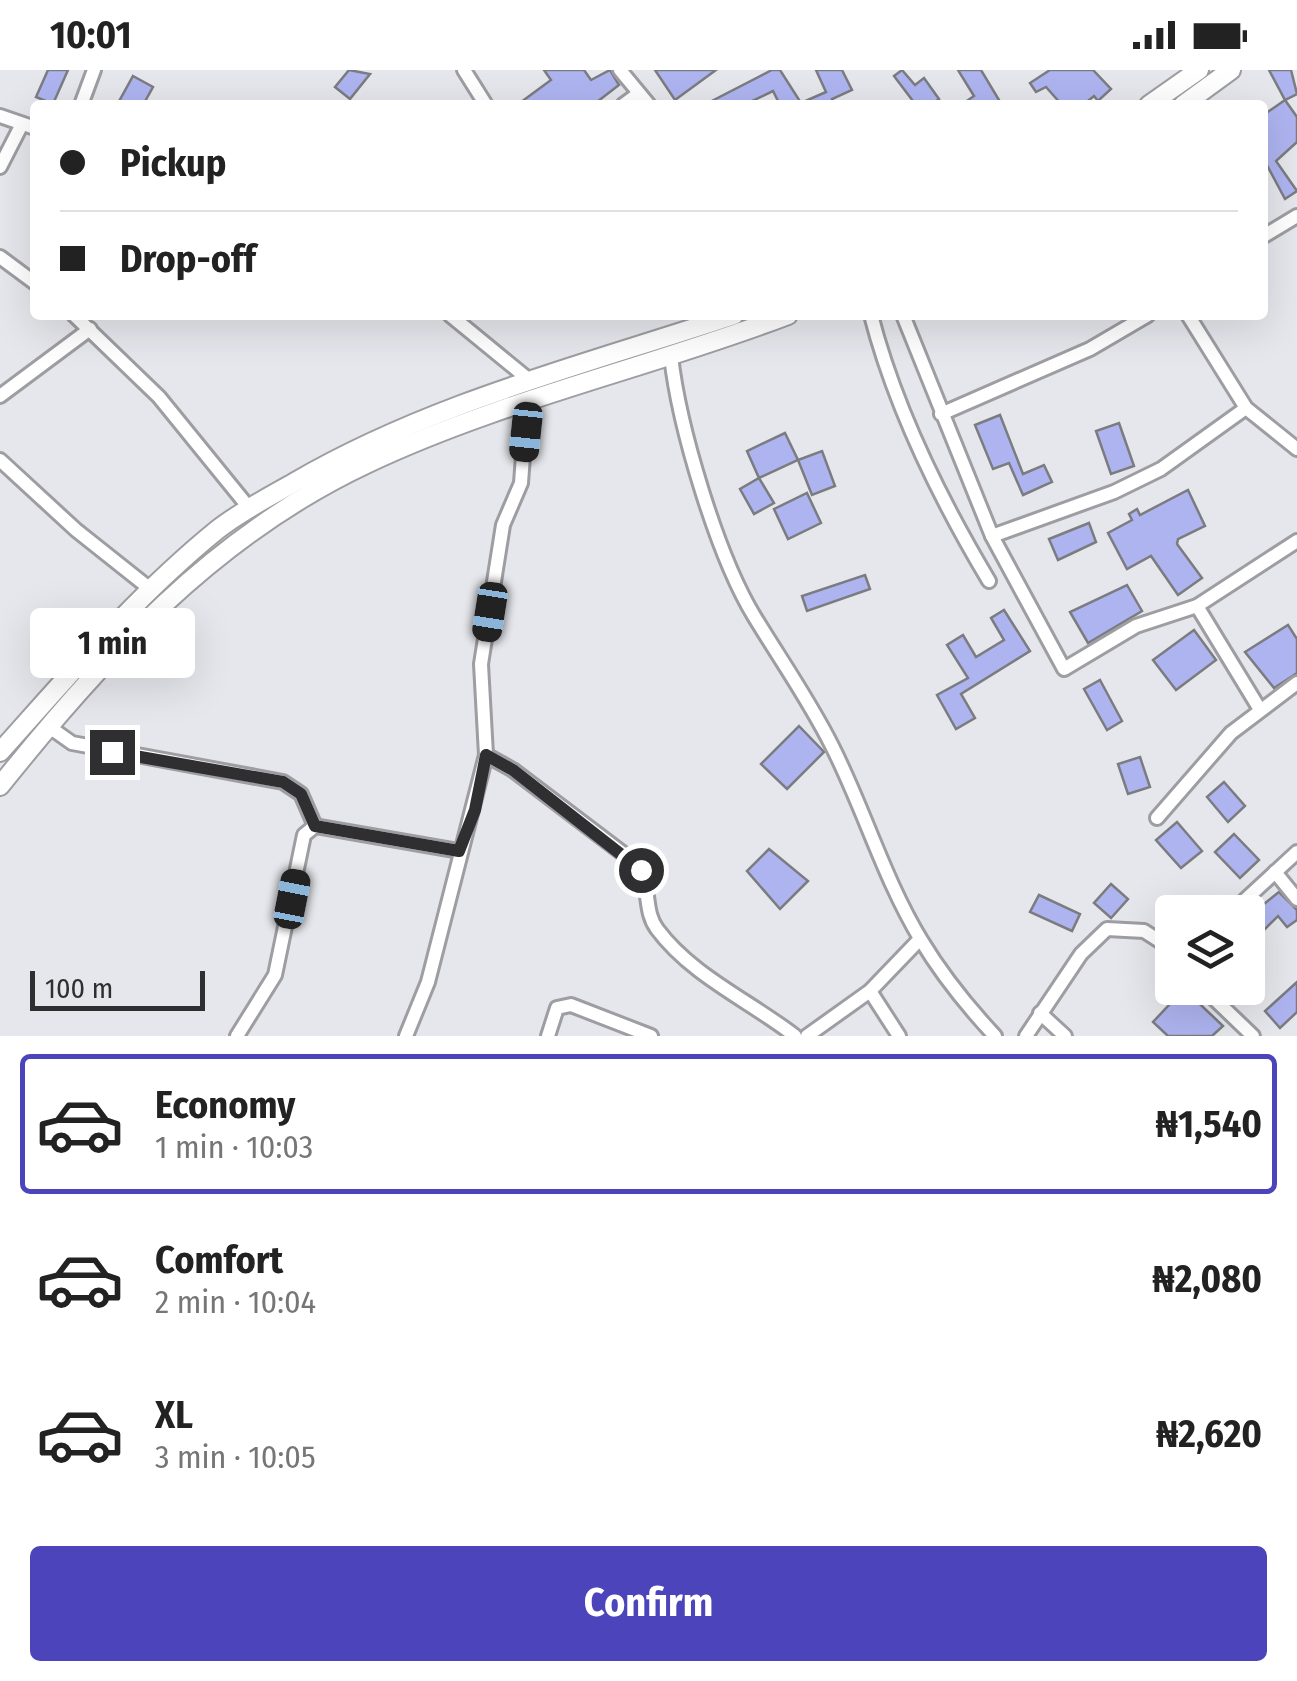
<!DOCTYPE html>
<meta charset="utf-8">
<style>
:root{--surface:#fff;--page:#f2f2f2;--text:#222;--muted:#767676;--line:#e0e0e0;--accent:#4b44ba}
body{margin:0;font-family:"Fira Sans Condensed",sans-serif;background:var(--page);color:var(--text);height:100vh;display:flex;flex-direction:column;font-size:38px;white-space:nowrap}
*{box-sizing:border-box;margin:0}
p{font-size:32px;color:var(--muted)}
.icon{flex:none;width:55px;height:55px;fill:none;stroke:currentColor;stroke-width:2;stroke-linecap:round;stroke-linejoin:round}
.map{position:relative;height:966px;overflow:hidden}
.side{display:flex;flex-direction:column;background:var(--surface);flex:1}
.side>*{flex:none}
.banner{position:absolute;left:30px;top:30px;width:1238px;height:220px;border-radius:10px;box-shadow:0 10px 40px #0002;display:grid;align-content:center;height:220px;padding:0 30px;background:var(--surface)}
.tools{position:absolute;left:1155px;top:825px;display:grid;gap:20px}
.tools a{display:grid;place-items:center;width:110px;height:110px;border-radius:10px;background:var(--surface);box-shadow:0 10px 40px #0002;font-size:50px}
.scale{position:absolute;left:30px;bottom:25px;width:175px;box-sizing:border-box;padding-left:10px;border:5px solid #2f2f31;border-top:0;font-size:28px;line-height:35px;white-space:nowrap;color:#2f2f31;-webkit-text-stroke:8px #e6e7ec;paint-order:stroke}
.end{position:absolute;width:45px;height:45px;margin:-22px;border:12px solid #2f2f31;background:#fff;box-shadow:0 0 0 5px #fff}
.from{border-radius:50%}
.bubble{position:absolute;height:70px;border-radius:10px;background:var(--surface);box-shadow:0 10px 40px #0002;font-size:32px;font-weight:700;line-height:70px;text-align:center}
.car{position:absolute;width:30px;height:60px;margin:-30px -15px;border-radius:12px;box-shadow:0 0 8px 2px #0007;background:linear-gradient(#222 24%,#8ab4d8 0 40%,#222 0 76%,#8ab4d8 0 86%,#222 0)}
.banner b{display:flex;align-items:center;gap:35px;height:95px;font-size:38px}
.banner b+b{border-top:2px solid var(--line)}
.banner i{width:25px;height:25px;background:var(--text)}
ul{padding:18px 0 0;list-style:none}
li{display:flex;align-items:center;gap:30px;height:140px;margin:0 20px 15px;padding:0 10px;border:5px solid transparent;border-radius:10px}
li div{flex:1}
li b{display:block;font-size:38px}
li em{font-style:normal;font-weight:700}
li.active{border-color:var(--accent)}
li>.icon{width:90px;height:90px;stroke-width:1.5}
.cta{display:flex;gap:20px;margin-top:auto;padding:20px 30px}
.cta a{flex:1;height:115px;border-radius:10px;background:var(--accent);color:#fff;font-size:40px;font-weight:700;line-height:115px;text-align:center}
.status{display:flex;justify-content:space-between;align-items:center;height:70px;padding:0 50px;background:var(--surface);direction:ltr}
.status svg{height:28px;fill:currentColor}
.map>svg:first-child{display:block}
</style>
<div class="status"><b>10:01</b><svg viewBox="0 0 49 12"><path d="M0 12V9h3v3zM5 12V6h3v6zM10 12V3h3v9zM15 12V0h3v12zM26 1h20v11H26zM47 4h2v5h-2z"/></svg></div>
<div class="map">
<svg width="1297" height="966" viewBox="0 0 1297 966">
<rect width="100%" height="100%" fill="#e6e7ec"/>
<g fill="#aeb4f0" stroke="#7b7c80" stroke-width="2.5">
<polygon points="48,0 68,0 53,34 36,27"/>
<polygon points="349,0 370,4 350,29 335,17"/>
<polygon points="544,0 584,0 591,10 610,0 619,15 593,35 517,35 551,10"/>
<polygon points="655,0 716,0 675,30"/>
<polygon points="772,0 780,0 801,33 826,22 816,0 842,0 852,20 832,29 835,35 780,35 773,21 744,35 704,35"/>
<polygon points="902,0 915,15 924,8 939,29 931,35 916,35 894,6"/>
<polygon points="958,0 981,0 1002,35 961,35 974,26"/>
<polygon points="1050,0 1093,0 1111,19 1098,31 1094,26 1083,35 1062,35 1046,17 1036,22 1030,13"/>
<polygon points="1269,0 1291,0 1297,24 1285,30"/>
<polygon points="133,6 153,17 143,35 117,35"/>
<polygon points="1285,30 1297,47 1297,72 1276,91 1297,121 1285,129 1262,86 1262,46"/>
<polygon points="1000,345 1023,404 1044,395 1052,412 1023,425 1009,393 993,399 975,355"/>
<polygon points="1119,353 1134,396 1111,404 1096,361"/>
<polygon points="785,363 798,390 759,408 747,381"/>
<polygon points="822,381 835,416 812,425 798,390"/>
<polygon points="759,408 774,433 754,444 740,419"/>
<polygon points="1188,420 1205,456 1178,469 1177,474 1202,508 1178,525 1151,486 1127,499 1108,463 1132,450 1129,444 1137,439 1140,445"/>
<polygon points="807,423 821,453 788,469 774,439"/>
<polygon points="1089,453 1096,472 1058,490 1049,469"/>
<polygon points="865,505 870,519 807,541 802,526"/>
<polygon points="1127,515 1142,541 1088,573 1070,542"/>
<polygon points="1004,540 1030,581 961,624 975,648 956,659 937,625 968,608 947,575 963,565 976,587 1004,570 991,548"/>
<polygon points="1288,555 1297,569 1297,603 1274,618 1245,582"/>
<polygon points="1194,560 1216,590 1176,620 1153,590"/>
<polygon points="1100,610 1122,651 1107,660 1084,619"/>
<polygon points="799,656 824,682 787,719 761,694"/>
<polygon points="1140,687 1150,717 1128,724 1118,694"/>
<polygon points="1224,712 1245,736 1228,752 1207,727"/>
<polygon points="1177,752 1202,781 1181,798 1156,770"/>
<polygon points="1234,764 1259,790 1240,808 1215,782"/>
<polygon points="769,779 808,811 780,839 747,801"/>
<polygon points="1111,814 1128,829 1111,848 1094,833"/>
<polygon points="1279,822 1297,840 1297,850 1287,857 1278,846 1265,859 1250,845"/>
<polygon points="1039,825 1080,844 1072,861 1030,842"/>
<polygon points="1297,912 1297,942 1280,958 1265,941"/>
<polygon points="1184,919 1223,956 1212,966 1168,966 1153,952"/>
</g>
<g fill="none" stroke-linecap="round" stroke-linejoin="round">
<defs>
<g id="minor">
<polyline points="464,0 486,35"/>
<polyline points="620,0 649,35"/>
<polyline points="81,35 94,0"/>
<polyline points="623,35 638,24"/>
<polyline points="0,46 35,58"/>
<polyline points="0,97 22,54"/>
<polyline points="1262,167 1297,146"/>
<polyline points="0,187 35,213"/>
<polyline points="74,245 159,327 250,439"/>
<polyline points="450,245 528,309"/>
<path d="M 871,245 C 895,338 940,429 989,511"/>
<polyline points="903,245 992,466 1064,599 1136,556 1197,536 1297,471"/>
<polyline points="1188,245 1246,338 1297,379"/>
<path d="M 671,286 C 679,357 717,485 754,546 C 780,589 809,630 832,676 C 864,739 884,809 921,870 C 942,905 967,936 995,966"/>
<polyline points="0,326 90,259"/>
<polyline points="941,344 1090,279 1148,245"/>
<polyline points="0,390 76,460 149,518"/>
<polyline points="992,466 1114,422 1161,399 1246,338"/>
<polyline points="1197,536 1259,638"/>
<polyline points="48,656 72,673 283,712 301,724 315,756"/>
<path d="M 486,685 L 513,700 L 629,788 C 655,813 641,837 657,859 C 692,906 750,931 795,966"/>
<polyline points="1157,748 1231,663 1297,613"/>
<polyline points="315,756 459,781"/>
<polyline points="1275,802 1297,829"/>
<polyline points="1232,842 1297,782"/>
<polyline points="1203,918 1253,966"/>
<polyline points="870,921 899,966"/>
<polyline points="1040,943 1065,966"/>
<polyline points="237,966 275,905 304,765 315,756"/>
<polyline points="406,966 428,912 486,685 481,594 503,455 521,413 527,332"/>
<polyline points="548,966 557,938 571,935 651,966"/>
<polyline points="807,966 870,921 920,869"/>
<polyline points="1026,966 1081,884 1107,859 1144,861 1172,879"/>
</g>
<g id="major">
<polyline points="1149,35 1199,0"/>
<polyline points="1183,35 1231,0"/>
<path d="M 0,682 C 70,604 136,526 217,460 C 241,441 269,427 295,412 C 433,332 584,295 734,245"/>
<path d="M 0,716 C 103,587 215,465 366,394 C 501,330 649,298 788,245"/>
</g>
</defs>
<use href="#minor" stroke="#9d9da2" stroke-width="18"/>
<use href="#major" stroke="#9d9da2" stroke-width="22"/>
<use href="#minor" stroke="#fff" stroke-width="12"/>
<use href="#major" stroke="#fff" stroke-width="18"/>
</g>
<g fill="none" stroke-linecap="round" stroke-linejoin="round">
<polyline stroke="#2f2f31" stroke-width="12" points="112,682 283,712 301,724 315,756 459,781 475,740 486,685 513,700 641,800"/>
</g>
</svg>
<div class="tools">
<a><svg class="icon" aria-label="layers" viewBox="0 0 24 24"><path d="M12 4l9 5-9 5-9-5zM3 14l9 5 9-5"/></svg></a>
</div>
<div class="scale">100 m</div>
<i class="end from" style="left:641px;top:800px"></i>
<i class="end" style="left:112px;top:682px"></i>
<div class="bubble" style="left:30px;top:538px;width:165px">1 min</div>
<i class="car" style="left:526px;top:362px;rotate:186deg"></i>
<i class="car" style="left:490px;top:542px;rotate:189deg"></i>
<i class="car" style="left:292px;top:829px;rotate:11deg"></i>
<div class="banner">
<b><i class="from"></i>Pickup</b>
<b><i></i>Drop-off</b>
</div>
</div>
<section class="side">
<ul>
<li class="active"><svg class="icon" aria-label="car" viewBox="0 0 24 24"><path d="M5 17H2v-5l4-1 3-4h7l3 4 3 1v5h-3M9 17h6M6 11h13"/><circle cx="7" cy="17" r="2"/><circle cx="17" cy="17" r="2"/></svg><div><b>Economy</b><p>1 min · 10:03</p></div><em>₦1,540</em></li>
<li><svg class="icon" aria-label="car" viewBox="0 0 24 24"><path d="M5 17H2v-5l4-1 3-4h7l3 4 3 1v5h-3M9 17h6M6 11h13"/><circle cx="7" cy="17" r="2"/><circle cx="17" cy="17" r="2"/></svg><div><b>Comfort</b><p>2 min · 10:04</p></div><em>₦2,080</em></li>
<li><svg class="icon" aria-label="car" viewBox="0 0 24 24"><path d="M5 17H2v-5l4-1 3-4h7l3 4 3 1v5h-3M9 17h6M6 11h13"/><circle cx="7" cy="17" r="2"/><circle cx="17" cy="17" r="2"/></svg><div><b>XL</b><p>3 min · 10:05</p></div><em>₦2,620</em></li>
</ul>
<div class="cta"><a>Confirm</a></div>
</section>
